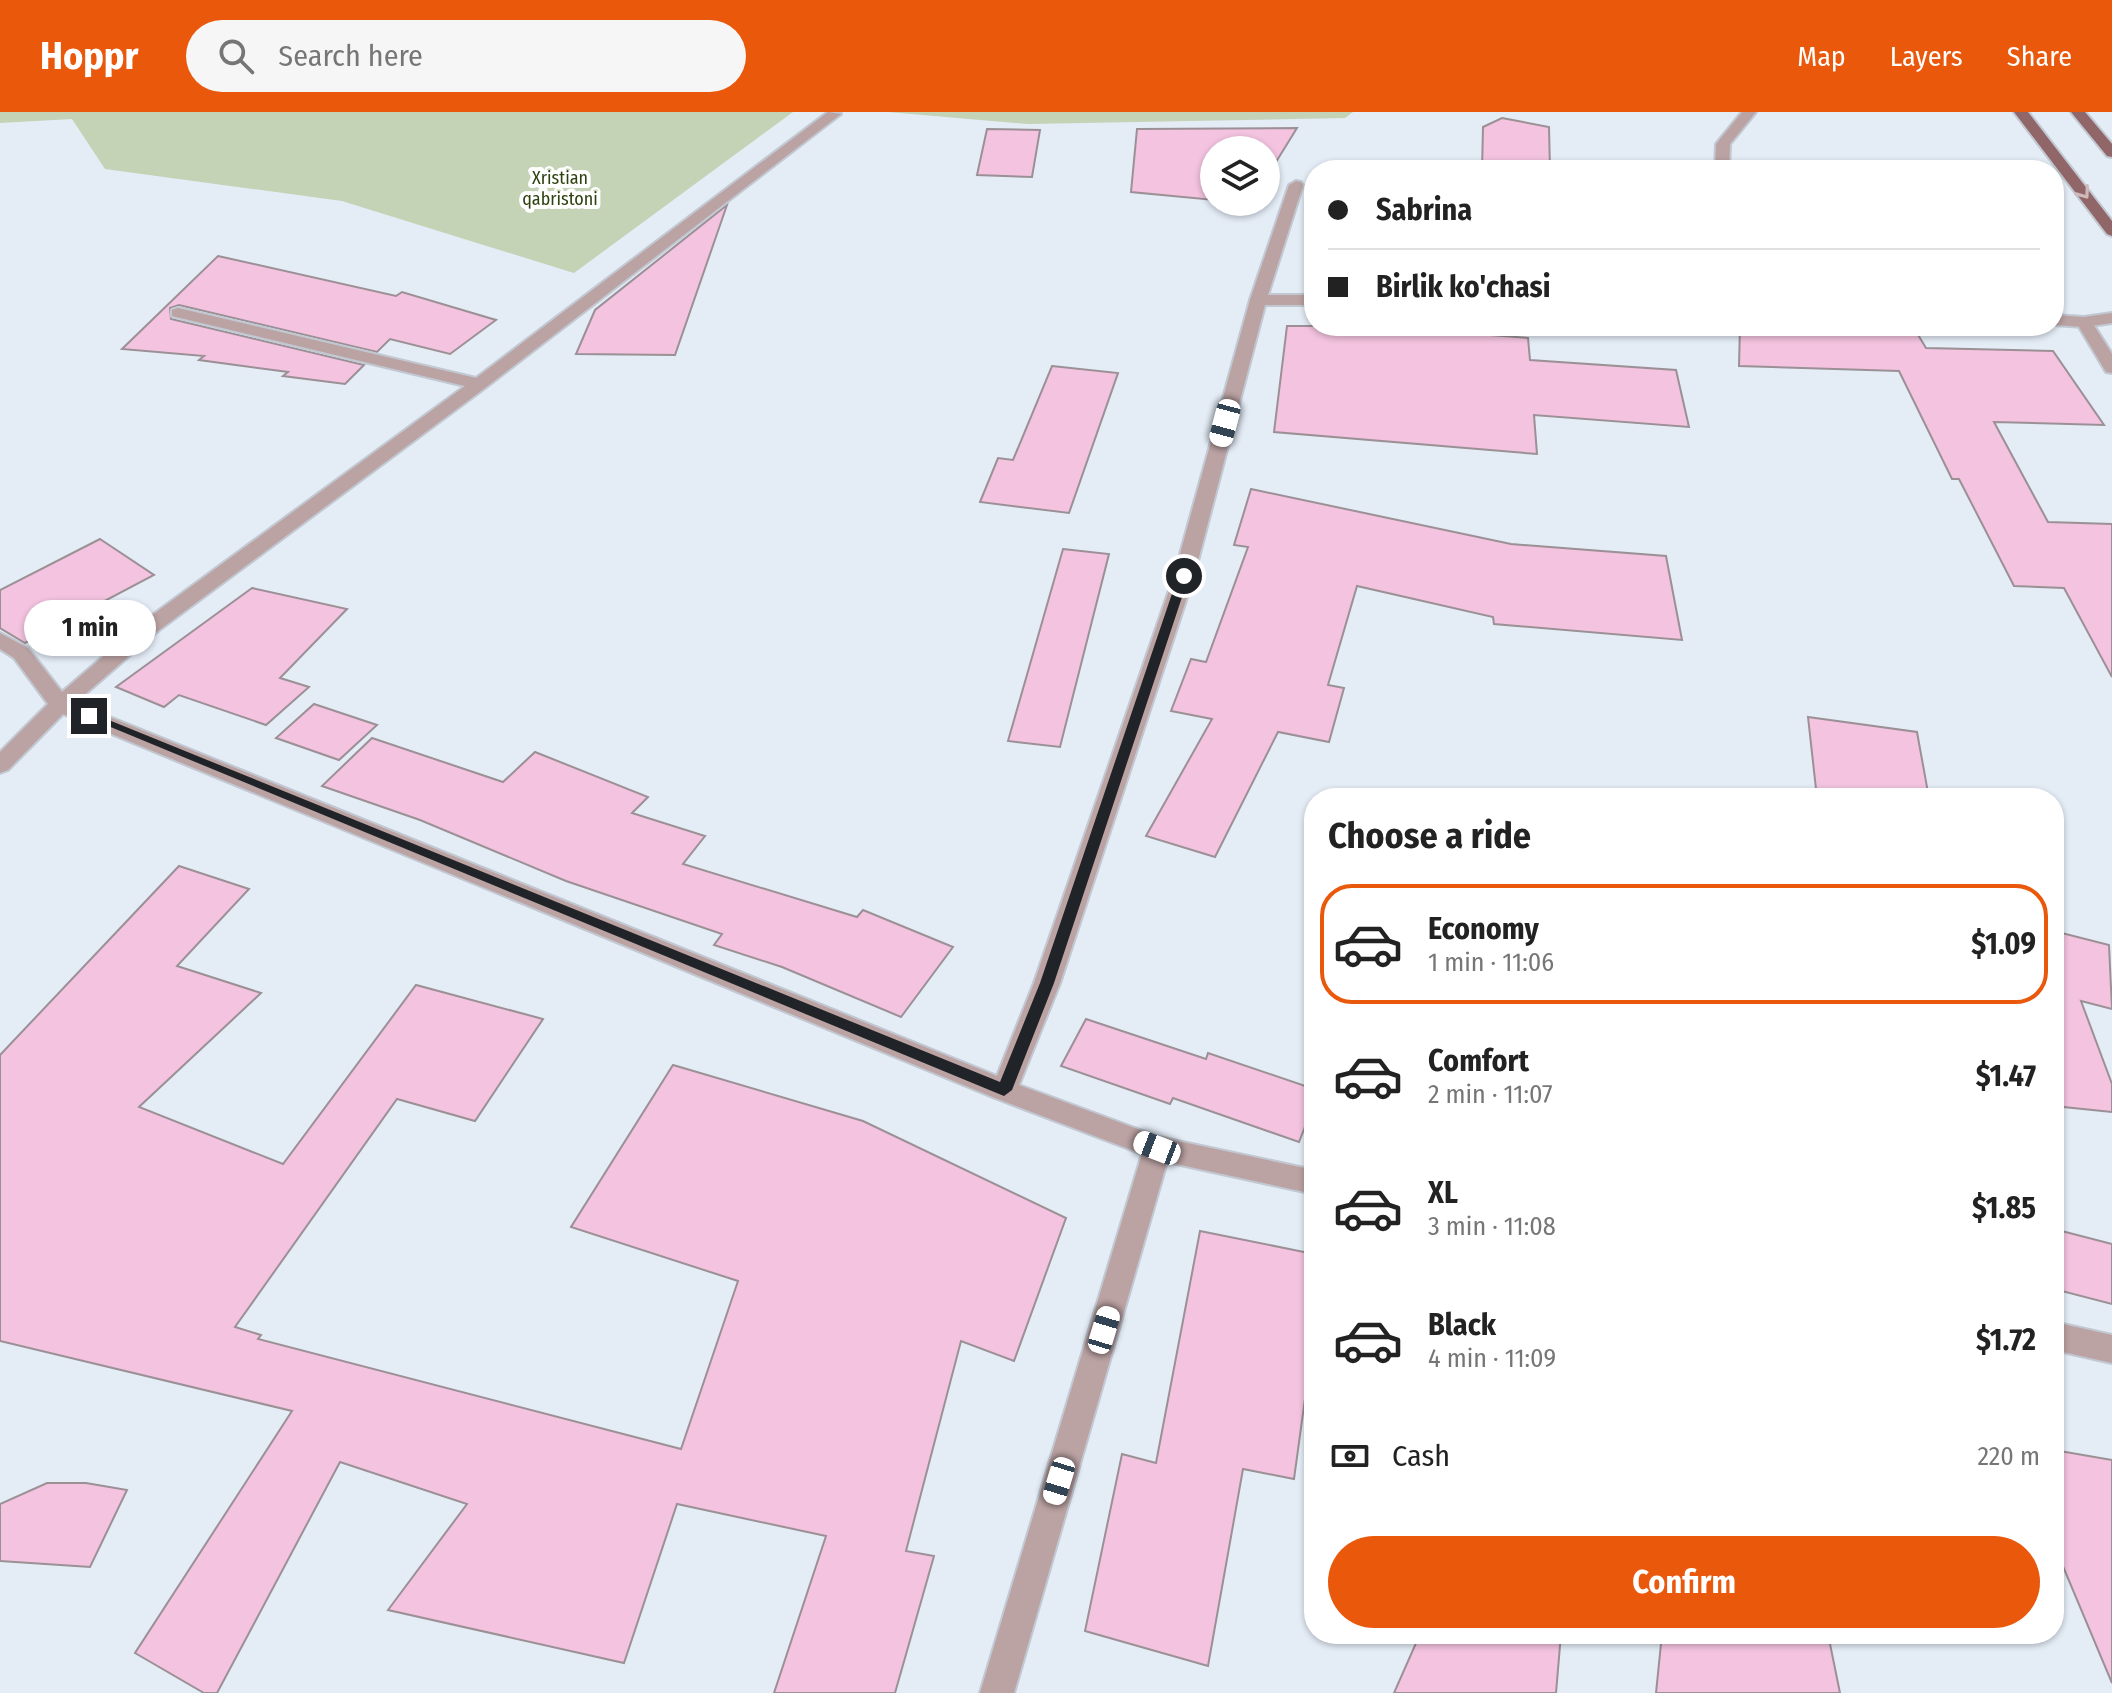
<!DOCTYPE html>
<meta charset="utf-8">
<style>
:root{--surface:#fff;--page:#f6f6f6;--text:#222;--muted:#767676;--line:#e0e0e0;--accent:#ea580c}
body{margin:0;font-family:"Fira Sans Condensed",sans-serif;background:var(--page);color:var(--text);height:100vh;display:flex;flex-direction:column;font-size:30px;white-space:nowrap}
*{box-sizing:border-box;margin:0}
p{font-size:26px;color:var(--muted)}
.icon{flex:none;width:44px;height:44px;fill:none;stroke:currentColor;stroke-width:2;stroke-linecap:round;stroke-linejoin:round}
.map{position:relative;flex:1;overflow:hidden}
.details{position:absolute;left:1304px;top:676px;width:760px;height:856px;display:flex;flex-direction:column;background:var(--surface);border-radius:32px;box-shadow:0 2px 6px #0004}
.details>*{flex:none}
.top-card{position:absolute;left:1304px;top:48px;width:760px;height:176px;border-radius:32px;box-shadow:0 2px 6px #0004;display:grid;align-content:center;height:176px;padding:0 24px;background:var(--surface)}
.controls{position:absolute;left:1200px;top:24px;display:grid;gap:16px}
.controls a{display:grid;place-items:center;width:80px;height:80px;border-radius:50%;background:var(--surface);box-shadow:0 2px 6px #0004;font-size:40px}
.end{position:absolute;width:36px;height:36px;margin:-18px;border:10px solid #202327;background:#fff;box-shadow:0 0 0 4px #fff}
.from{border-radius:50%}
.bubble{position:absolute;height:56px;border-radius:28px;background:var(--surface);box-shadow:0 2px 6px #0004;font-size:26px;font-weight:700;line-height:56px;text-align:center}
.car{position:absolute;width:24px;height:48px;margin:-24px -12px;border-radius:10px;box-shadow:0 0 6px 2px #0007;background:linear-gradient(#fff 24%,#345 0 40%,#fff 0 76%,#345 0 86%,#fff 0)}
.top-card b{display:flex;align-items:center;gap:28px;height:76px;font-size:30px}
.top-card b+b{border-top:2px solid var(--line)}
.top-card i{width:20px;height:20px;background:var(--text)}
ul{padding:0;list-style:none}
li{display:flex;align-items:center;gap:24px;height:120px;margin:0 16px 12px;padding:0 8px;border:4px solid transparent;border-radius:32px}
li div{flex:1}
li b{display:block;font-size:30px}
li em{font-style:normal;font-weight:700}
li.current{border-color:var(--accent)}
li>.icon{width:72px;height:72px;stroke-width:1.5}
h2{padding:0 24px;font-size:36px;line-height:96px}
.pay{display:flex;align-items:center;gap:20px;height:88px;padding:0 24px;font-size:30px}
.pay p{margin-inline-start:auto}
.action{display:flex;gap:16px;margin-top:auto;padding:16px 24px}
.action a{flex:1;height:92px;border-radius:48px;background:var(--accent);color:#fff;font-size:32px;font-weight:700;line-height:92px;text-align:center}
header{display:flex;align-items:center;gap:48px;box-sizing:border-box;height:112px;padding:0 40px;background:var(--accent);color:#fff}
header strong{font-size:38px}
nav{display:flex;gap:44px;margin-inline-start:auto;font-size:28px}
.search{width:560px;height:72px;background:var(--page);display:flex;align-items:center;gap:20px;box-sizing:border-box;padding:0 28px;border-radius:44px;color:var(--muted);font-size:30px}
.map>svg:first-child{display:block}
</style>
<header>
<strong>Hoppr</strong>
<div class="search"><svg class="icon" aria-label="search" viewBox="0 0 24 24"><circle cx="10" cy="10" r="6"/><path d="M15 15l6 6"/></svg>Search here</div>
<nav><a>Map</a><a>Layers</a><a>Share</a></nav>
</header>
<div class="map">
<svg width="2112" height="1581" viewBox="0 0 2112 1581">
<rect width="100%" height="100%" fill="#e4ecf6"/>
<g fill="#c4d2b5">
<polygon points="0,0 793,0 574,161 342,89 105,57 72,7 0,11"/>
<polygon points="888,0 1353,0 1345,6 1028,12"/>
</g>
<g fill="#f3c3df" stroke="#9b9096" stroke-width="2">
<polygon points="1502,6 1549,15 1550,58 1482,58 1483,15"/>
<polygon points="1297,16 1266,66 1266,38 1214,38 1214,88 1131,80 1137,17"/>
<polygon points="987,17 1040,18 1032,65 977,63"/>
<polygon points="727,93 675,243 576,242 595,198"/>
<polygon points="218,144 396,184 402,180 496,208 450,242 390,227 377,240 179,193 170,196 171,207 364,253 345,272 283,264 288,260 199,248 204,244 122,237"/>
<polygon points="1287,214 1373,214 1528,226 1530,248 1676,258 1689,315 1534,303 1537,342 1274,320"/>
<polygon points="1740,214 1914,216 1926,236 2053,239 2104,313 1994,310 2048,410 2112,412 2112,565 2064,476 2014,474 1959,367 1952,367 1899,259 1739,254"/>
<polygon points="1052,254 1118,261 1069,401 980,390 998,346 1013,348"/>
<polygon points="1251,377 1511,432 1666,444 1682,528 1494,512 1493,505 1357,474 1328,573 1344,576 1329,630 1278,620 1215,745 1146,724 1212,607 1171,599 1191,547 1206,550 1248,435 1234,433"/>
<polygon points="100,427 154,463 25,531 0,516 0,478"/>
<polygon points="1063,437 1109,442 1060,635 1008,629"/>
<polygon points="252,476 347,497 280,566 309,575 266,613 179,583 164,595 116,575"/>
<polygon points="314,592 377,613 339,648 276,626"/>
<polygon points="1808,605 1917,620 1929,686 1817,686"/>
<polygon points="372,626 503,670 535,640 648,685 632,701 705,724 683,752 857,805 863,798 953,835 901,905 782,855 714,833 722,822 566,769 420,708 322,674"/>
<polygon points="179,754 249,777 177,854 261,881 139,995 283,1052 416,873 543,907 475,1009 397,987 235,1215 261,1223 258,1227 681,1337 738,1169 571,1115 673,953 863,1009 1066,1106 1014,1249 961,1229 906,1439 934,1444 895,1581 774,1581 826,1424 677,1392 624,1551 388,1498 467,1392 340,1350 217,1581 204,1581 135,1541 292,1299 0,1229 0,943"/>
<polygon points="2054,819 2109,833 2112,897 2081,889 2112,972 2112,1000 2054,994"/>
<polygon points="1086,907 1206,947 1208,941 1314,977 1314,992 1299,1030 1173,986 1170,992 1061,954"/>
<polygon points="2054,1117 2112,1132 2112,1192 2054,1177"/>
<polygon points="1200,1119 1314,1142 1314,1221 1294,1367 1243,1357 1208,1554 1085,1519 1122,1342 1156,1351"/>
<polygon points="2054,1338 2112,1348 2112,1571 2054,1433"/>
<polygon points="47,1371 86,1371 127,1378 90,1455 0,1449 0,1392"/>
<polygon points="1420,1522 1561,1522 1556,1581 1394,1581"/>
<polygon points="1662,1522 1828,1522 1840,1581 1656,1581"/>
</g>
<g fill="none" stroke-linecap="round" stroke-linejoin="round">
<defs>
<polygon id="service" points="2084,205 2090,207 2112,242 2112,261 2106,260 2076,210"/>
<g id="minor">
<polygon points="828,0 841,2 485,276 158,519 75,591 997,964 1034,871 1174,464 1250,188 1289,73 1296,69 1301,70 1303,73 1268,183 1314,183 1314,193 1265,193 1194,464 1060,871 1019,973 1159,1025 1314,1058 1314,1082 1167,1050 1014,1581 980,1581 1142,1042 995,986 63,602 8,658 0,661 0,640 48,592 14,546 0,537 0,521 28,536 62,580 144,509 465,274 172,204 172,198 178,196 476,266"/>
<polygon points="1742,0 1756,0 1730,32 1729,58 1715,58 1716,32"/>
<polygon points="2112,201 2112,211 2084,215 2054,213 2054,203 2084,205"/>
<polygon points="2054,1210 2112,1223 2112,1251 2054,1238"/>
</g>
<g id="primary">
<polygon points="2014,0 2028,0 2112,109 2112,124 2107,122"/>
<polygon points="2071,0 2085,0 2112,32 2112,45 2107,44"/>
</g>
</defs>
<use href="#service" stroke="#c1c8d1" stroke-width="4"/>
<use href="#minor" stroke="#c1c8d1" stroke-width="4"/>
<use href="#primary" stroke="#c1c8d1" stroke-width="4"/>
<use href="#service" fill="#bba2a3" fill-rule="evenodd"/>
<use href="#minor" fill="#bba2a3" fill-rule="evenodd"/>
<use href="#primary" fill="#916668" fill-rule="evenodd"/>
</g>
<defs><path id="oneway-chevron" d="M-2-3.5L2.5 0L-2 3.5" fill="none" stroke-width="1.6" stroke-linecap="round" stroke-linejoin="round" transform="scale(2)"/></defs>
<use stroke="#cebabb" href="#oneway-chevron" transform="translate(2084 81) rotate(54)"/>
<polygon fill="#202327" points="1184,461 1189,464 1054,871 1012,978 1004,984 84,604 94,602 1000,970 1040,871 1178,464"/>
<g text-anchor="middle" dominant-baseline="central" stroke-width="8" stroke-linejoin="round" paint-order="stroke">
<g font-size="18" fill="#2e410f" stroke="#fff">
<text x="560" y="66">Xristian<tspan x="560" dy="21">qabristoni</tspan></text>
</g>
</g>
</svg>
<div class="controls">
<a><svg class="icon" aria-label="layers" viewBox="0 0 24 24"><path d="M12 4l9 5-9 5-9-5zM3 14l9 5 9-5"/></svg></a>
</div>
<i class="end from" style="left:1184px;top:464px"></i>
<i class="end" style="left:89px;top:604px"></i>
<div class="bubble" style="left:24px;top:488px;width:132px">1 min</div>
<i class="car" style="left:1225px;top:311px;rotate:195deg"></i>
<i class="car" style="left:1157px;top:1036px;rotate:291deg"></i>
<i class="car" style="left:1104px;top:1218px;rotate:17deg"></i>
<i class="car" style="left:1059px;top:1369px;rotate:197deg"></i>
<div class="top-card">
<b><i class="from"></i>Sabrina</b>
<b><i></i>Birlik ko'chasi</b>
</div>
<section class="details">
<h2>Choose a ride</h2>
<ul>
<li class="current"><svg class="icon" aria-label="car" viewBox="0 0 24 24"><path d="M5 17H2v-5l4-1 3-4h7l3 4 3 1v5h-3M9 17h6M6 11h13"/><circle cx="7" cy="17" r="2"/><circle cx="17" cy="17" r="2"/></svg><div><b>Economy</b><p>1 min · 11:06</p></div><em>$1.09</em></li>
<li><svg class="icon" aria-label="car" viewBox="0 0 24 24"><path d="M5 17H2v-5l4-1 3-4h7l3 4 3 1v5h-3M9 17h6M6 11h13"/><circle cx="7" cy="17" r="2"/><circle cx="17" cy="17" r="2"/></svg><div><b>Comfort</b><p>2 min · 11:07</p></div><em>$1.47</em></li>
<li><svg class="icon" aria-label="car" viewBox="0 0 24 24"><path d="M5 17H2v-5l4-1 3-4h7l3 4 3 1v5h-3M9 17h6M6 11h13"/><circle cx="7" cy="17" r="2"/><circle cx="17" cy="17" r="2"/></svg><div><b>XL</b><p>3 min · 11:08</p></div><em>$1.85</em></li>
<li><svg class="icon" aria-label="car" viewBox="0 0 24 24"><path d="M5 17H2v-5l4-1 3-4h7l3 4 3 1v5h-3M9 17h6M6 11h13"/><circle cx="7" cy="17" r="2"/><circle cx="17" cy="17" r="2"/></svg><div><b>Black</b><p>4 min · 11:09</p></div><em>$1.72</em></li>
</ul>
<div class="pay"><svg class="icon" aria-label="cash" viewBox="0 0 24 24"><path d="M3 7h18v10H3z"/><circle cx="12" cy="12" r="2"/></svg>Cash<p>220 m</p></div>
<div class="action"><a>Confirm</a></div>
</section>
</div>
